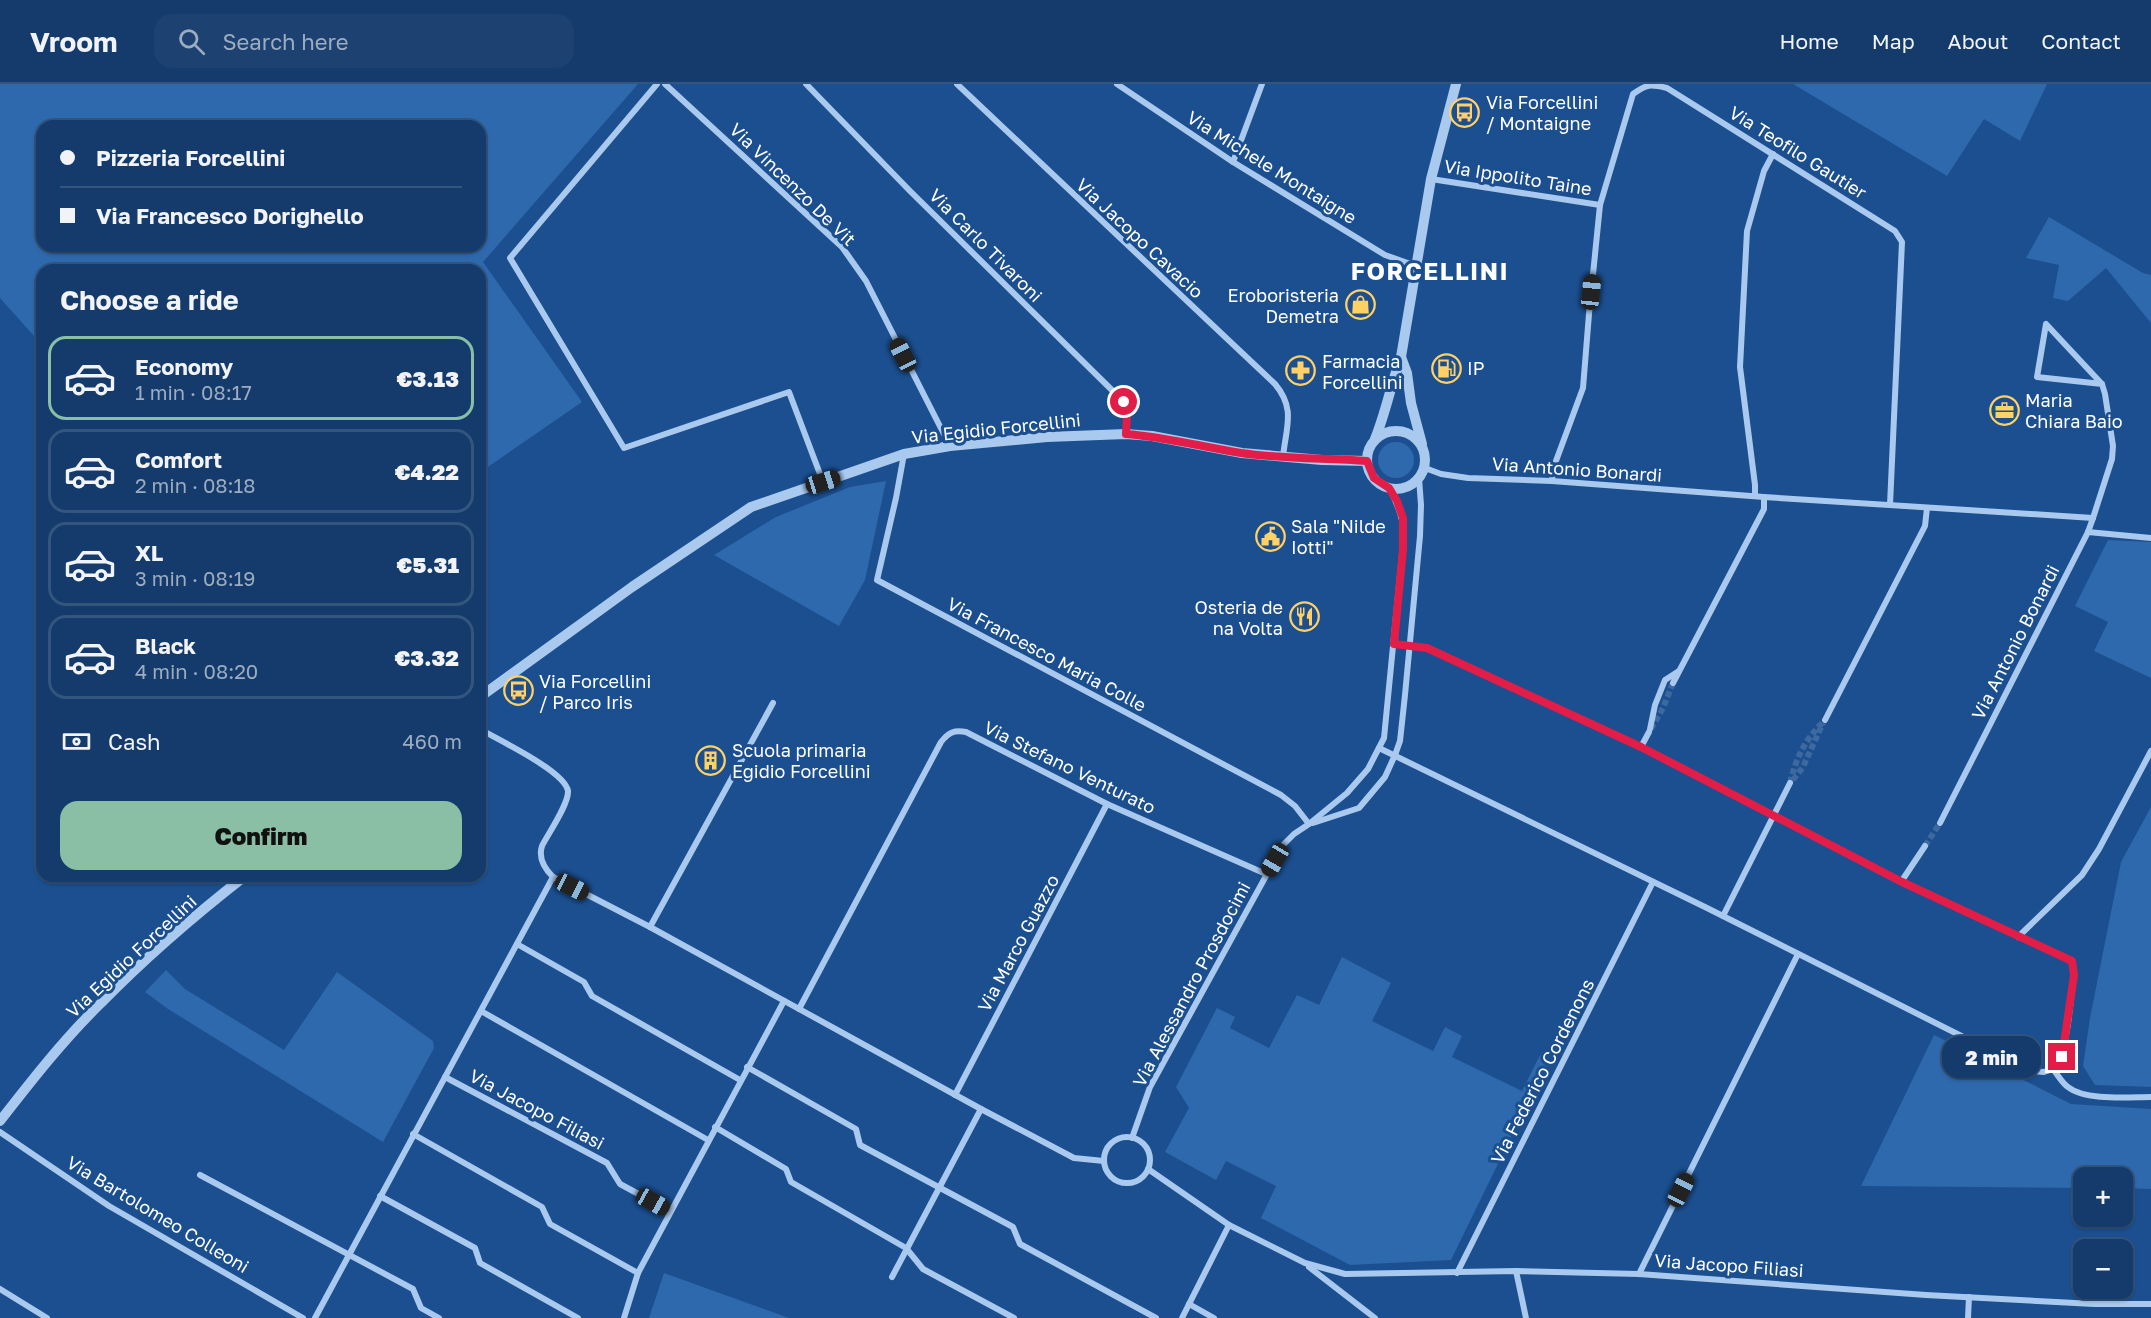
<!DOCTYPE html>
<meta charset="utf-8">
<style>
:root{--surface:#143b6b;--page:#1d4271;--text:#f1f3f6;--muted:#9dadc1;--line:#33557e;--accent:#8abfa5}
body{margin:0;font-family:"Golos Text",sans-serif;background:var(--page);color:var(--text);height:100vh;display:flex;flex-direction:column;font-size:22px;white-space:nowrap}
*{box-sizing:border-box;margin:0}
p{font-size:20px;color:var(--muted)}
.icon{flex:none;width:33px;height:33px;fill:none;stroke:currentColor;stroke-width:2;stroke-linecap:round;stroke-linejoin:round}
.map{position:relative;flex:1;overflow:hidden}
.panel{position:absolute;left:36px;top:180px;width:450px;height:618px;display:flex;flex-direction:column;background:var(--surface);border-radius:18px;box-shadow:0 2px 4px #0004,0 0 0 2px var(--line)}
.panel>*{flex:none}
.top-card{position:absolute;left:36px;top:36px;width:450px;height:132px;border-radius:18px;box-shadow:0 2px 4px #0004,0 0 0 2px var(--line);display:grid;align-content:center;height:132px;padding:0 24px;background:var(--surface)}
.fabs{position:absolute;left:2073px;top:1083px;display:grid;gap:12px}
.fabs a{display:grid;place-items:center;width:60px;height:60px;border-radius:12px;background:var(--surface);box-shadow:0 2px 4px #0004,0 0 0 2px var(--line);font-size:30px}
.end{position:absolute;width:27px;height:27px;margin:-14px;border:8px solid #e11d48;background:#fff;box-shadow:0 0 0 3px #fff}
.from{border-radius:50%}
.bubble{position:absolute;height:42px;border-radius:18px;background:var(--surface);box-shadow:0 2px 4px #0004,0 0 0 2px var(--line);font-size:20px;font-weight:800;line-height:42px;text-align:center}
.car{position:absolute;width:18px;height:36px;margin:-18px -9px;border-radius:8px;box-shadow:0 0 4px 2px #0007;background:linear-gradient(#222 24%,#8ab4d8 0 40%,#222 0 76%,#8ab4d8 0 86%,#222 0)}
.top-card b{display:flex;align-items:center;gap:21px;height:57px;font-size:22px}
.top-card b+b{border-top:2px solid var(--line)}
.top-card i{width:15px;height:15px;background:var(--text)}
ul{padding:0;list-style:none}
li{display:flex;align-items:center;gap:18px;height:84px;margin:0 12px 9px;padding:0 12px;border:3px solid var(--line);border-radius:18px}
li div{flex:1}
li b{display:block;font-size:22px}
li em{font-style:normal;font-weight:800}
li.selected{border-color:var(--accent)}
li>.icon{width:54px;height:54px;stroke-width:1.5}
h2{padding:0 24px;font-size:27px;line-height:72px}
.pay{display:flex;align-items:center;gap:15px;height:66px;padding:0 24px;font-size:22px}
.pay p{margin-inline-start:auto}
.action{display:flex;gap:12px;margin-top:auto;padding:12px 24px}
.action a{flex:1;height:69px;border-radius:18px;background:var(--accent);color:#111;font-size:24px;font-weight:800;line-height:69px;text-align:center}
header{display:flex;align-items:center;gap:36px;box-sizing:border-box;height:84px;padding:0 30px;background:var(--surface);border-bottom:2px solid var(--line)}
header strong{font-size:28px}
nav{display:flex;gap:33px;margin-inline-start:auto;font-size:21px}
.search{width:420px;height:54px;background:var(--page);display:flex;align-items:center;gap:15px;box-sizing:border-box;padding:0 21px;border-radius:18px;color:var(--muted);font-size:22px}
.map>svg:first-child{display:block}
</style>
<header>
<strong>Vroom</strong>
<div class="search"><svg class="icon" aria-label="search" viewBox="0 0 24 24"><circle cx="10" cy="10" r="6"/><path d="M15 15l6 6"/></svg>Search here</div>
<nav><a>Home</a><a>Map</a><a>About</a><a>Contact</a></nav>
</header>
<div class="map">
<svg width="2151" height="1234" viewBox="0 0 2151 1234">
<rect width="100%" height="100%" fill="#1b4f8f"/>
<g fill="#2e69ad" fill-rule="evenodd">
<path d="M 0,0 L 638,0 L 483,178 L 582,318 L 482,387 L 480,384 L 480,186 L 42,186 L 42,261 L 0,214 ZM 42,42 L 480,42 L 480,162 L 42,162 Z"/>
<polygon points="1793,0 2047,0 2020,57 1984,35 1947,92"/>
<polygon points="2049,133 2143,189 2151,191 2151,239 2106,184 2068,217 2053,214 2059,181 2026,174"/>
<circle cx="1396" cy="376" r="18"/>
<polygon points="886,397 865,496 839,542 714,471 776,433 850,403"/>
<polygon points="2108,456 2151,458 2151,594 2094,567 2108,538 2075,522"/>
<polygon points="2151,723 2151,1003 2095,1001 2083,982 2090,934 2121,778"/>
<polygon points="1342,873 1391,899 1372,937 1433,967 1445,943 1462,952 1452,973 1522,1007 1540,971 1551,977 1530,1014 1451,1176 1350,1181 1261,1134 1276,1102 1226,1077 1216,1096 1165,1068 1189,1024 1176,1003 1217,924 1235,933 1230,944 1269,964 1297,911 1319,921"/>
<polygon points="166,886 185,905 284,966 337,888 433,957 434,964 383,1058 168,925 145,908"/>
<polygon points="1934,951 2071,1020 2151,1025 2151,1105 2123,1104 2122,1094 2084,1094 2083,1104 1861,1102"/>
<polygon points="664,1189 789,1234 649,1234"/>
</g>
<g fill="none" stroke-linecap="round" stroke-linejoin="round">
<g stroke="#3d69a0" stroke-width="6" stroke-dasharray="6 3" stroke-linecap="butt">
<polyline points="1651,645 1663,624 1673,599"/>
<polyline points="1793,696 1803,683 1823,639"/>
<path d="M 1790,699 C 1797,671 1805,656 1825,636"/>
<polyline points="1925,762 1940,739"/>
</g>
<g stroke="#a9c9ee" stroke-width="6">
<polyline points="657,0 510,174 624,364 789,308 823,398"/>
<polyline points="665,0 842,163 866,197 950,362"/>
<polyline points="806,0 910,107 1124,318 1127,331 1126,350"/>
<path d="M 957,0 L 1275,300 C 1296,325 1286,343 1283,373"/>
<polyline points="1117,0 1233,78 1385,171 1416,182"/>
<polyline points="1233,78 1262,0"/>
<polyline points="1431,95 1600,121"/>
<polyline points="904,370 896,414 877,496 1281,711 1295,722 1309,740"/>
<polyline points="1425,384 1441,390 1468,394 1552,397 1764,413 2093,434"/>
<path d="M 1552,397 L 1553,385 L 1583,304 L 1589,230 L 1600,121 L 1633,10 C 1647,0 1650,0 1667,4 L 1895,147 L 1902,158 L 1890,421"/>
<polyline points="1755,412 1755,401 1740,283 1747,147 1764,87 1773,70"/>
<polyline points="2088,448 2151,454"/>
<polyline points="1394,560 1427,564 1641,663 1901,798 2072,877 2074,891 2068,940 2062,973 2053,985"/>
<polyline points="1673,599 1764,425 1764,413"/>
<polyline points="1825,636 1925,442 1927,424"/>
<path d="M 480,645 C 498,656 565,687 568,707 C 569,720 548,750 542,762 C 538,774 544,784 553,793 L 650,843 L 981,1025 L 1074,1074 L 1104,1077"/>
<polyline points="1650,645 1655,621 1665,596 1679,587"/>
<polyline points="1641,663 1649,648"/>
<polyline points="1379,664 1705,823 2031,987 2044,988 2053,985"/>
<polyline points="1313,739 1359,724 1385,693 1395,671 1400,657 1405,611 1420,452 1421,421 1419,394"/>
<polyline points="1940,739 2088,448 2093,434 2112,375 2113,362 2105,310 2102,300 2046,240 2037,293 2102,300"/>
<polyline points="1901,798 1925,762"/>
<polyline points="1723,832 1790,699"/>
<polyline points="650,843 773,619"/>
<polyline points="2018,853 2082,791 2099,765 2151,667"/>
<polyline points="517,860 584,898 592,912 740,996"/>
<path d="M 799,925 L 941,658 C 949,648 954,646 966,648 L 1107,720 L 1266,790"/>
<polyline points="481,927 708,1056"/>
<polyline points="747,983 856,1045 860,1061 1013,1143 1020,1160 1156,1234"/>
<path d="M 2053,985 C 2058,991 2062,999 2068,1003 C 2085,1017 2129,1013 2151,1013"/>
<polyline points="445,993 607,1079 620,1100 670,1127"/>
<polyline points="955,1011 1107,720"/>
<polyline points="715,1043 786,1085 791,1098 906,1164 923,1185 1014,1234"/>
<polyline points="0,1048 109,1122 303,1234"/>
<polyline points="413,1050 542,1123 550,1140 638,1189"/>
<circle cx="1127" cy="1076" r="23"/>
<path d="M 1132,1054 L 1150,1003 L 1283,761 L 1294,750 L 1309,740 L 1347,709 L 1368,685 L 1384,654 L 1404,450 C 1403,433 1398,420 1389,404"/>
<polyline points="1148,1085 1229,1141 1305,1179 1345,1190 1516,1187 1639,1190 1926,1211 2094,1220 2151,1220"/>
<polyline points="200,1091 413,1205 421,1224 439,1234"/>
<polyline points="380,1112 475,1164 480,1179 578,1234"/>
<polyline points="1309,1183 1375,1234"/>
<polyline points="1516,1187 1526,1234"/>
<polyline points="1457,1189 1653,798"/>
<polyline points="1639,1190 1798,870"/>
<polyline points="892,1193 981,1025"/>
<polyline points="0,1205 47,1234"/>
<polyline points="1189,1220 1214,1234"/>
<polyline points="315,1234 553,793"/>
<polyline points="624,1234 638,1189 784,917"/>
<polyline points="1182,1234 1229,1141"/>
<polyline points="1968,1234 1969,1213"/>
</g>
<g stroke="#a9c9ee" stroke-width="10">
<polyline points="1401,273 1407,289 1411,319 1422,360"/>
<circle cx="1396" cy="376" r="29"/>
<path d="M 1375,355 C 1386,328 1391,300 1401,273 L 1431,95 L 1456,0"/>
<polyline points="480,613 632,503 751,423 904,370 950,362 1047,353 1126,350 1152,352 1242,369 1322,376 1367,377"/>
<path d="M 0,1037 C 32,996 64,955 101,919 C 145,874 195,831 245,792"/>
</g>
</g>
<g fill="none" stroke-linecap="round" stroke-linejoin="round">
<path stroke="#e11d48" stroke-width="8" d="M 1124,318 L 1127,331 L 1126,350 C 1165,353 1203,363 1241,369 C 1283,375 1325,374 1367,377 L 1374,394 L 1389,404 L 1397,417 L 1403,434 L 1403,465 L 1394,560 L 1427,564 L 1641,663 L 1902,798 L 2072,877 L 2074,891 L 2062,973"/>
</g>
<defs>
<symbol id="bus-ring" viewBox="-11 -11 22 22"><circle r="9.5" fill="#1b4f8f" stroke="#ffd166" stroke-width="1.5"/><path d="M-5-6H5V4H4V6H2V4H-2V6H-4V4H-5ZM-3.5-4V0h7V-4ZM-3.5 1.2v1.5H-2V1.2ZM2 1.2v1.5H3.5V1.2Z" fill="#ffd166"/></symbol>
<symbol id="shop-ring" viewBox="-11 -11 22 22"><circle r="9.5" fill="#1b4f8f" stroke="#ffd166" stroke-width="1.5"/><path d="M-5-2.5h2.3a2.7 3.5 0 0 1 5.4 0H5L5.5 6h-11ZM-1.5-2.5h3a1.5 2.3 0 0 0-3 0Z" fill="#ffd166"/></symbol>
<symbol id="fuel-ring" viewBox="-11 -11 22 22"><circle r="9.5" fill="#1b4f8f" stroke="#ffd166" stroke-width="1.5"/><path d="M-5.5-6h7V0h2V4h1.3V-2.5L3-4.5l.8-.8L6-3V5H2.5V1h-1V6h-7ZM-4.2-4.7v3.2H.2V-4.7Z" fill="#ffd166"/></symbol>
<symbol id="pharmacy-ring" viewBox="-11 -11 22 22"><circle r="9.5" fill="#1b4f8f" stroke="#ffd166" stroke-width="1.5"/><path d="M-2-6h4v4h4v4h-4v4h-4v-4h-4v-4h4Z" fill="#ffd166"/></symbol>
<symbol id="office-ring" viewBox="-11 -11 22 22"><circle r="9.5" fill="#1b4f8f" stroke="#ffd166" stroke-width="1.5"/><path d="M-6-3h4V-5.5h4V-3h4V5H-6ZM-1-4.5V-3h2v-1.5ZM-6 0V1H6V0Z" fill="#ffd166"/></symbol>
<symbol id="civic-ring" viewBox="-11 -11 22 22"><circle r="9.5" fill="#1b4f8f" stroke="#ffd166" stroke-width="1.5"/><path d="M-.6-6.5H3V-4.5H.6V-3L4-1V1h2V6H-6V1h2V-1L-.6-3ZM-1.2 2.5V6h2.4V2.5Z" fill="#ffd166"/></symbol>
<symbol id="restaurant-ring" viewBox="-11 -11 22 22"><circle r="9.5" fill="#1b4f8f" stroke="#ffd166" stroke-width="1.5"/><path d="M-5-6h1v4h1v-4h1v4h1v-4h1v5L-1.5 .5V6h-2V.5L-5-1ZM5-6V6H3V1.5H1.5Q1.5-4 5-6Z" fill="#ffd166"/></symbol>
<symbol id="building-ring" viewBox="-11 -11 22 22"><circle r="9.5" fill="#1b4f8f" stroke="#ffd166" stroke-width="1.5"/><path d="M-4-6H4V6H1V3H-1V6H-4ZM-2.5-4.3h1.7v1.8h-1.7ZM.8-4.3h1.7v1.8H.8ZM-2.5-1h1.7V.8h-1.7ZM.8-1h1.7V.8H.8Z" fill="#ffd166"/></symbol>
</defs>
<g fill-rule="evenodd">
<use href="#bus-ring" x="1448" y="12" width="33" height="33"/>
<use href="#shop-ring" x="1344" y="204" width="33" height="33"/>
<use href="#fuel-ring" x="1430" y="268" width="33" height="33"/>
<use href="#pharmacy-ring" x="1284" y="270" width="33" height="33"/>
<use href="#office-ring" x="1988" y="310" width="33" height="33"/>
<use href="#civic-ring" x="1254" y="436" width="33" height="33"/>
<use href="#restaurant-ring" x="1288" y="516" width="33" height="33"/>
<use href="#bus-ring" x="502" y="590" width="33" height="33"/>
<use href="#building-ring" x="694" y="660" width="33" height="33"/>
</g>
<g text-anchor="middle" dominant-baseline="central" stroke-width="6" stroke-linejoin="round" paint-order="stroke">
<g font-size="18" fill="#fff" stroke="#1b4f8f" text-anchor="start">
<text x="1486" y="18">Via Forcellini<tspan x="1486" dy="21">/ Montaigne</tspan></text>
<text x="1339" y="211" text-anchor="end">Eroboristeria<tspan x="1339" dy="21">Demetra</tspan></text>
<text x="1322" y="277">Farmacia<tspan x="1322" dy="21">Forcellini</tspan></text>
<text x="1467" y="284">IP</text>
<text x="2025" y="316">Maria<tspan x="2025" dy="21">Chiara Baio</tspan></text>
<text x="1291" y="442">Sala "Nilde<tspan x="1291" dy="21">Iotti"</tspan></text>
<text x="1283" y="523" text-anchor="end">Osteria de<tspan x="1283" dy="21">na Volta</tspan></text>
<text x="539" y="597">Via Forcellini<tspan x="539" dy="21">/ Parco Iris</tspan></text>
<text x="732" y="666">Scuola primaria<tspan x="732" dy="21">Egidio Forcellini</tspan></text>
</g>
<g font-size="18" fill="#fff" stroke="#1b4f8f">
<text transform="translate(1798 68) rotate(32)">Via Teofilo Gautier</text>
<text transform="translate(1272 83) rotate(32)">Via Michele Montaigne</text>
<text transform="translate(1518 93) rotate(9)">Via Ippolito Taine</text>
<text transform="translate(793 100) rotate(44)">Via Vincenzo De Vit</text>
<text transform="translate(1140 154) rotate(43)">Via Jacopo Cavacio</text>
<text transform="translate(986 161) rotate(45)">Via Carlo Tivaroni</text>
<text transform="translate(996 344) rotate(-6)">Via Egidio Forcellini</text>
<text transform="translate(1577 385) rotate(4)">Via Antonio Bonardi</text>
<text transform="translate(2015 558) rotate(-63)">Via Antonio Bonardi</text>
<text transform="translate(1047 570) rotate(28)">Via Francesco Maria Colle</text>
<text transform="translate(1070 683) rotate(26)">Via Stefano Venturato</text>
<text transform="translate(1018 859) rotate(-62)">Via Marco Guazzo</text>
<text transform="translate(131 872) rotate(-43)">Via Egidio Forcellini</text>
<text transform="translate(1191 900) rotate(-62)">Via Alessandro Prosdocimi</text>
<text transform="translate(1542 987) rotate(-63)">Via Federico Cordenons</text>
<text transform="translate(537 1025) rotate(28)">Via Jacopo Filiasi</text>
<text transform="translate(158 1130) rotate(31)">Via Bartolomeo Colleoni</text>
<text transform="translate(1729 1181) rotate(4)">Via Jacopo Filiasi</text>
</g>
<g font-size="24" font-weight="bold" letter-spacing="1.5" fill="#fff" stroke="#1b4f8f">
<text x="1430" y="186">FORCELLINI</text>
</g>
</g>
</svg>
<div class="fabs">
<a>+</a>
<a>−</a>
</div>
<i class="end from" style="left:1124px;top:318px"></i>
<i class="end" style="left:2062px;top:973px"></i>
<div class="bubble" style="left:1942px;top:952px;width:99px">2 min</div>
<i class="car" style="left:1591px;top:208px;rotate:6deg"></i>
<i class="car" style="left:903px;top:271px;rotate:333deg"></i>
<i class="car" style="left:823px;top:398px;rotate:73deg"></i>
<i class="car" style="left:1275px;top:776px;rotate:210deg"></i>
<i class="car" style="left:572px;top:803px;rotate:117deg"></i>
<i class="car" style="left:1681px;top:1106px;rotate:27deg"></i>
<i class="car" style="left:653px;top:1118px;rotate:119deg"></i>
<div class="top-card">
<b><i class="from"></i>Pizzeria Forcellini</b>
<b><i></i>Via Francesco Dorighello</b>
</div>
<section class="panel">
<h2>Choose a ride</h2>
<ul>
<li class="selected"><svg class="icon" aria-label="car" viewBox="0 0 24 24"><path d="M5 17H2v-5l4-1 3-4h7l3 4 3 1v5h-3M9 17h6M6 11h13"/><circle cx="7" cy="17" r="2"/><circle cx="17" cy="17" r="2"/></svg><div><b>Economy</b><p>1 min · 08:17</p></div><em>€3.13</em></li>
<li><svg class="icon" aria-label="car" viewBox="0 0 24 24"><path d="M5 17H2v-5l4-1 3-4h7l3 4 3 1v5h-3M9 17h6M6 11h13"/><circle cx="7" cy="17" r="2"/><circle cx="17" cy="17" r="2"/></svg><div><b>Comfort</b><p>2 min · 08:18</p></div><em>€4.22</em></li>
<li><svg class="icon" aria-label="car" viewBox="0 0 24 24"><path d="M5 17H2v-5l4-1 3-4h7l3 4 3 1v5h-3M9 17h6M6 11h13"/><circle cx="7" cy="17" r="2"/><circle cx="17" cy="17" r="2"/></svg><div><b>XL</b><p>3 min · 08:19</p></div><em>€5.31</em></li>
<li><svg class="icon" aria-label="car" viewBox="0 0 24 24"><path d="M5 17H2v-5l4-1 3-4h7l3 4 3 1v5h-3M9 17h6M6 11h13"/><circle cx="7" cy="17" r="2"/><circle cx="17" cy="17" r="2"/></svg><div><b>Black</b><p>4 min · 08:20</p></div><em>€3.32</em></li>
</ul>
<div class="pay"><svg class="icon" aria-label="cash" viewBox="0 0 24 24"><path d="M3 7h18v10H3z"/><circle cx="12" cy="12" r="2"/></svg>Cash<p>460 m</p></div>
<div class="action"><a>Confirm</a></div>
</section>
</div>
